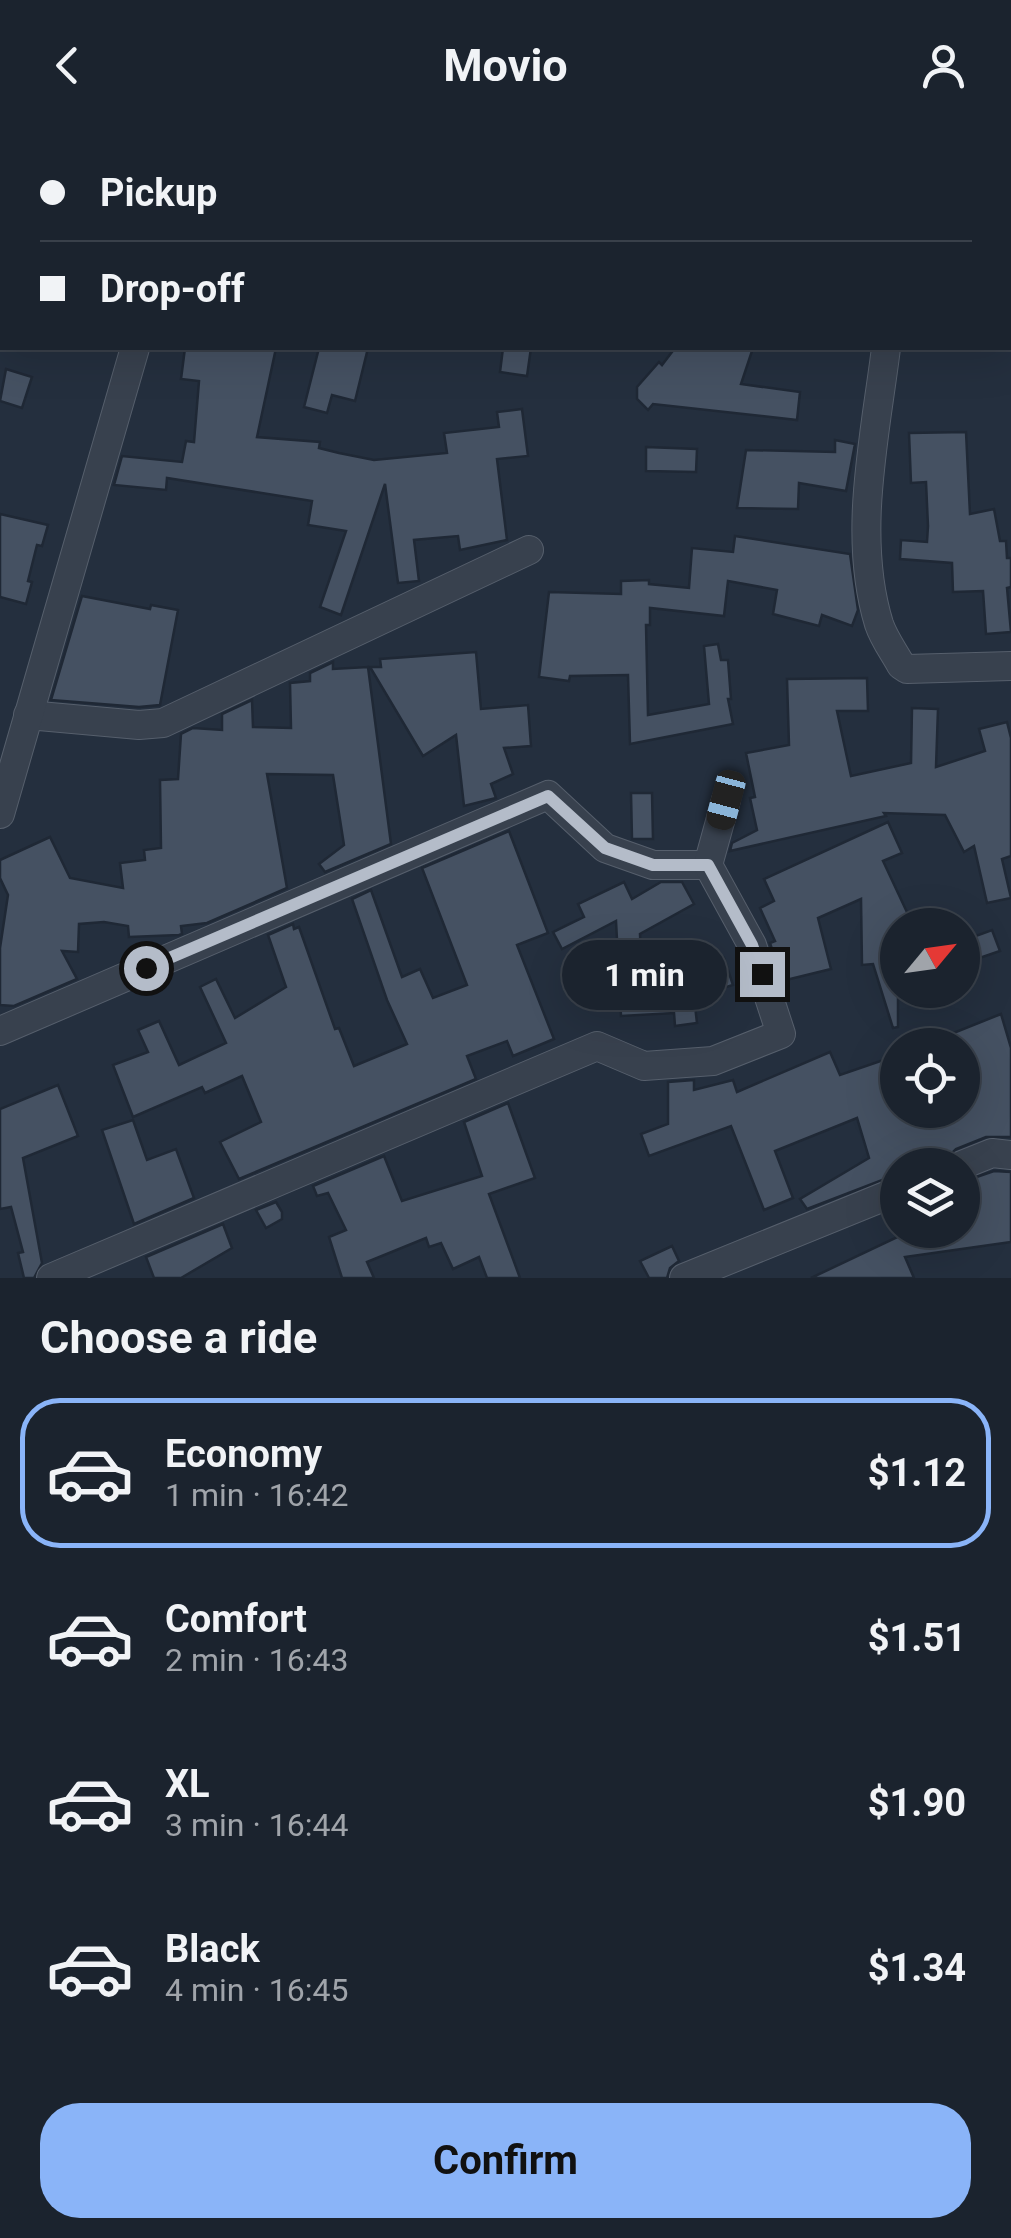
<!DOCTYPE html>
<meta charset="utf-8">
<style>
:root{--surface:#1b232e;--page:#242b36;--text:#f1f3f6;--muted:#a0a4aa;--line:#39404a;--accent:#8ab4f8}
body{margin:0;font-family:Roboto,sans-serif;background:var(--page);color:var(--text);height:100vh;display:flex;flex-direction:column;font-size:38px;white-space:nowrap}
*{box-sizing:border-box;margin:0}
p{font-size:32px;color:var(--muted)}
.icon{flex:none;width:55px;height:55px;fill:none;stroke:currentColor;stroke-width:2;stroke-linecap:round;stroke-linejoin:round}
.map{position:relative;height:1148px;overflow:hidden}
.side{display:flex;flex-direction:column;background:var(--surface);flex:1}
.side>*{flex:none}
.top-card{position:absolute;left:0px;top:0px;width:1012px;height:220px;box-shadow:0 10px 40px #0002,0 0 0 2px var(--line);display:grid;align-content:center;height:220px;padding:0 40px;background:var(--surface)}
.needle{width:65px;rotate:61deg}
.controls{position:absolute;left:880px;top:778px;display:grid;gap:20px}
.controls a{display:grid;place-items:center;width:100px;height:100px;border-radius:50%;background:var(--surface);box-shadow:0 10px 40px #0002,0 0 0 2px var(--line);font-size:50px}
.end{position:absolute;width:45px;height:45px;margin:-22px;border:12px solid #b4bcc9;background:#111;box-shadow:0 0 0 5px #111}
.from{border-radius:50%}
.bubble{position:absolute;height:70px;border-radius:35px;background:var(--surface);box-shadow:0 10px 40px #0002,0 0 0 2px var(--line);font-size:32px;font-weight:700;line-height:70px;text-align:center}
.car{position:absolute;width:30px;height:60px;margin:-30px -15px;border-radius:12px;box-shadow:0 0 8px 2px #0007;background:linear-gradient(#222 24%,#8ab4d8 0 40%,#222 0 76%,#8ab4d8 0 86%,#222 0)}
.top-card b{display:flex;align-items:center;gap:35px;height:95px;font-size:38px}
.top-card b+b{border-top:2px solid var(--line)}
.top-card i{width:25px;height:25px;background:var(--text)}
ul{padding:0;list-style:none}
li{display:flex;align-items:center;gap:30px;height:150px;margin:0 20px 15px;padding:0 20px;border:5px solid transparent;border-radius:40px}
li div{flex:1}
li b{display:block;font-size:38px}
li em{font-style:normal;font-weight:700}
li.selected{border-color:var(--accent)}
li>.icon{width:90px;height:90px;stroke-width:1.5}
h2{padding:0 40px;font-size:45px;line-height:120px}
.primary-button{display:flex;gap:20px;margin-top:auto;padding:20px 40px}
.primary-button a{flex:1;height:115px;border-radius:40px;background:var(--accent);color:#111;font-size:40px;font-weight:700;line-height:115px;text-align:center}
header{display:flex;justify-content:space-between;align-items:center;height:130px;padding:0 40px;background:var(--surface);font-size:45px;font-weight:700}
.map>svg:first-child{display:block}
</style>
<header><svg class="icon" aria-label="back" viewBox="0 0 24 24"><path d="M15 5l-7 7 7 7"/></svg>Movio<svg class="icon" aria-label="person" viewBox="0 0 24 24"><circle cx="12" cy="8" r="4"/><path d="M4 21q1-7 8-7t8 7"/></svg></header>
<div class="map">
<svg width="1011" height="1148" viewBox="0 0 1011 1148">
<rect width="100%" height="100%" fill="#242f3e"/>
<g fill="#455162" stroke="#1f2835" stroke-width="2.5">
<polygon points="185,218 276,218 257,307 320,312 319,318 339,323 374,330 447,323 444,303 499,297 497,282 522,279 528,326 497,329 507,410 460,420 458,406 414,410 419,451 398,453 385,354 341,485 320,477 346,401 308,395 312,371 167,348 166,360 114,355 122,326 182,332 186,311 194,312 199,251 181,249"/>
<polygon points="319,218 368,218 355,271 332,265 327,283 304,277"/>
<polygon points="503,218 531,218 527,246 500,242"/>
<polygon points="675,218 753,218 741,254 800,262 797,290 653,274 648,280 637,269 637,257 659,232 662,235"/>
<polygon points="6,239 32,247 22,278 0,271"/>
<polygon points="966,302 970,384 994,379 1000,411 1006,411 1007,428 1011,428 1011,457 1007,458 1011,502 986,504 983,461 953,462 952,433 900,429 901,410 927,412 928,396 926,352 911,353 909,303"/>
<polygon points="835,310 855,314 846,361 799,353 798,379 737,378 746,320 835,322"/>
<polygon points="646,317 697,319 696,342 646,341"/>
<polygon points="0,384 48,395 42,416 37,415 28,451 32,452 26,474 0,467"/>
<polygon points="735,406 850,424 858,480 852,496 822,485 819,496 773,484 777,460 728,451 724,486 650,478 650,495 646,495 648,585 709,574 704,516 718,514 721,530 728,530 731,569 728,569 733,594 630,614 628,545 570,546 569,551 539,547 549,462 621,464 621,451 649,450 649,454 689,458 692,418 733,422"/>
<polygon points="82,466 150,479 151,475 178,480 160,575 139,577 51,570"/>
<polygon points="476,522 481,579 528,575 531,616 504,618 513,644 491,654 496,668 464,676 456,605 423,626 370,537 381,537 380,529"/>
<polygon points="333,532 333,539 368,537 391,714 325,742 319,734 344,715 333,645 267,644 287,758 207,793 181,796 182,804 179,805 129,807 128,796 104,792 79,794 78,822 62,821 77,849 14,876 0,875 0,818 8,765 0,748 0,730 50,707 70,748 123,758 120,733 145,730 144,720 161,718 160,650 178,649 181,604 193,598 222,600 222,584 252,570 253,597 291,598 290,553 310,551 310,543"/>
<polygon points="867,548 868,581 837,581 851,646 911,633 912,578 938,579 936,637 985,621 979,599 1007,592 1011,608 1011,726 1002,729 1011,768 987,773 974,716 964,722 945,685 884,683 886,686 730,721 732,713 757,700 750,668 755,667 746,623 789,615 787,549"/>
<polygon points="631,663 652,663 653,709 632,709"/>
<polygon points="888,692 902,723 883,731 913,795 898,795 898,897 893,898 873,834 862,835 861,769 818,788 831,839 782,851 770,813 775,811 760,778 774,771 764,749"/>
<polygon points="509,701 548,803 517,815 554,909 513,926 507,911 467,926 476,949 239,1049 220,1012 261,992 242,946 205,963 202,957 133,987 113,935 148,922 138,900 159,891 179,935 226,913 200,857 216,849 235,888 286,857 268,805 293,794 294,799 299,797 335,899 339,898 354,936 407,914 387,870 352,769 371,760 402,847 420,839 433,868 467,855 422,738"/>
<polygon points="624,752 632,769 661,752 682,752 694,774 640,804 642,848 674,843 724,828 733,855 694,867 697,893 675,896 674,883 621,886 616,791 562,819 553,802 584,787 578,774"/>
<polygon points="992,800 1000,821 962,834 962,811"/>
<polygon points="1001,884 1011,918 1011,1007 986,1007 956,1019 947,1028 923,1035 898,1035 898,1044 807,1079 800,1069 869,1028 857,988 775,1021 793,1068 764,1080 731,996 649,1026 641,1004 668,994 668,952 694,950 694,960 733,950 737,962 830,922 840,945 898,925 898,980 962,980 962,915 926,914"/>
<polygon points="58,955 78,1006 23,1028 42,1133 34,1148 24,1148 18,1123 23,1122 11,1077 0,1079 0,979"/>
<polygon points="508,973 535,1048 489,1064 520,1148 487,1148 479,1127 453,1139 441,1113 429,1117 426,1108 367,1132 374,1148 342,1148 329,1107 346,1100 328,1063 317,1066 313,1056 384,1026 402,1071 482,1046 464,992"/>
<polygon points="133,990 147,1030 176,1019 194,1068 134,1094 102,1000"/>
<polygon points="994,1041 1011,1042 1011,1112 905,1127 914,1148 811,1148 912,1100 962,1100 962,1052"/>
<polygon points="276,1072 282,1082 282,1089 266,1098 256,1080"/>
<polygon points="223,1094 232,1118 181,1148 154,1148 146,1127"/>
<polygon points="672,1116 679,1131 670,1138 667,1148 649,1148 640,1131"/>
</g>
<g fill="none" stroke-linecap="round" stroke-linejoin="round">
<defs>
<g id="minor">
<polyline points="747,0 750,2"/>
<polyline points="188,2 188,0"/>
<polyline points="1010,131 1011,131"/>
<path d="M 886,218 C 875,307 852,406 879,494 C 884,509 894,522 901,535 L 907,539 L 1011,536"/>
<polyline points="28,585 139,595 163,593 529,420"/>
<polyline points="0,684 135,218"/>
<polyline points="0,901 548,665 605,718 653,735 708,735"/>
<polyline points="962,1035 992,1023 1011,1025"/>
<polyline points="51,1148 597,916 644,936 713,931 781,904 752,815 708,735 726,670"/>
<polyline points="684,1148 898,1061"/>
</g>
</defs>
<use href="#minor" stroke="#565f6c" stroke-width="30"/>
<use href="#minor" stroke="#38414e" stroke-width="28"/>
</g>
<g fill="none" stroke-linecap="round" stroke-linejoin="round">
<polyline stroke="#b4bcc9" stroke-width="12" points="146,838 548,666 605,718 653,735 708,735 752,815 762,844"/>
</g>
</svg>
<div class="controls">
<a><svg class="needle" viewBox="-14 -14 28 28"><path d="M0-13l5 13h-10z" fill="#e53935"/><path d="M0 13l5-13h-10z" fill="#a0a4aa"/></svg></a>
<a><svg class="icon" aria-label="locate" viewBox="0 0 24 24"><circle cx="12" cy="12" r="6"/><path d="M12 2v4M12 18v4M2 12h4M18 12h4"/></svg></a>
<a><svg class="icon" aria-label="layers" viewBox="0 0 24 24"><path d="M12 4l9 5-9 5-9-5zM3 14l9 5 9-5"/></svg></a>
</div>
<i class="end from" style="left:146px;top:838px"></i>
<i class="end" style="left:762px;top:844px"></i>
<div class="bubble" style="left:562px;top:810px;width:165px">1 min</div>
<i class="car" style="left:726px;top:670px;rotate:195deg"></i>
<div class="top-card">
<b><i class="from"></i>Pickup</b>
<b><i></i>Drop-off</b>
</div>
</div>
<section class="side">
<h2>Choose a ride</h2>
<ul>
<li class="selected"><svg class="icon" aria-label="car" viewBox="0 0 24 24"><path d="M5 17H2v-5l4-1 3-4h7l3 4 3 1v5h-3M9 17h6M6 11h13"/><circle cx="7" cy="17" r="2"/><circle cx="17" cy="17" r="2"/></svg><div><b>Economy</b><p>1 min · 16:42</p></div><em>$1.12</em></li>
<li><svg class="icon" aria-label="car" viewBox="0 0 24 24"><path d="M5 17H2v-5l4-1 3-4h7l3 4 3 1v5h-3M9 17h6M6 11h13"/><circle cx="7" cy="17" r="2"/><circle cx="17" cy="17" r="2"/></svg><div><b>Comfort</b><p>2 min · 16:43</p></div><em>$1.51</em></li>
<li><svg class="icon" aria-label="car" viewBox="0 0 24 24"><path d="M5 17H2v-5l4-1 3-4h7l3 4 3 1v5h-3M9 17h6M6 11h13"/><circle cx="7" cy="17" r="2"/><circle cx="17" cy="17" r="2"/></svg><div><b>XL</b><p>3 min · 16:44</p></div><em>$1.90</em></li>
<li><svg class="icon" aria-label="car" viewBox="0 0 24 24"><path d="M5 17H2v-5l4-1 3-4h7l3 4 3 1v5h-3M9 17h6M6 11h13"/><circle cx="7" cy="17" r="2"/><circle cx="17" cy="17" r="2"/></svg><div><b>Black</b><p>4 min · 16:45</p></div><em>$1.34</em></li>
</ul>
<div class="primary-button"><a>Confirm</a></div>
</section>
